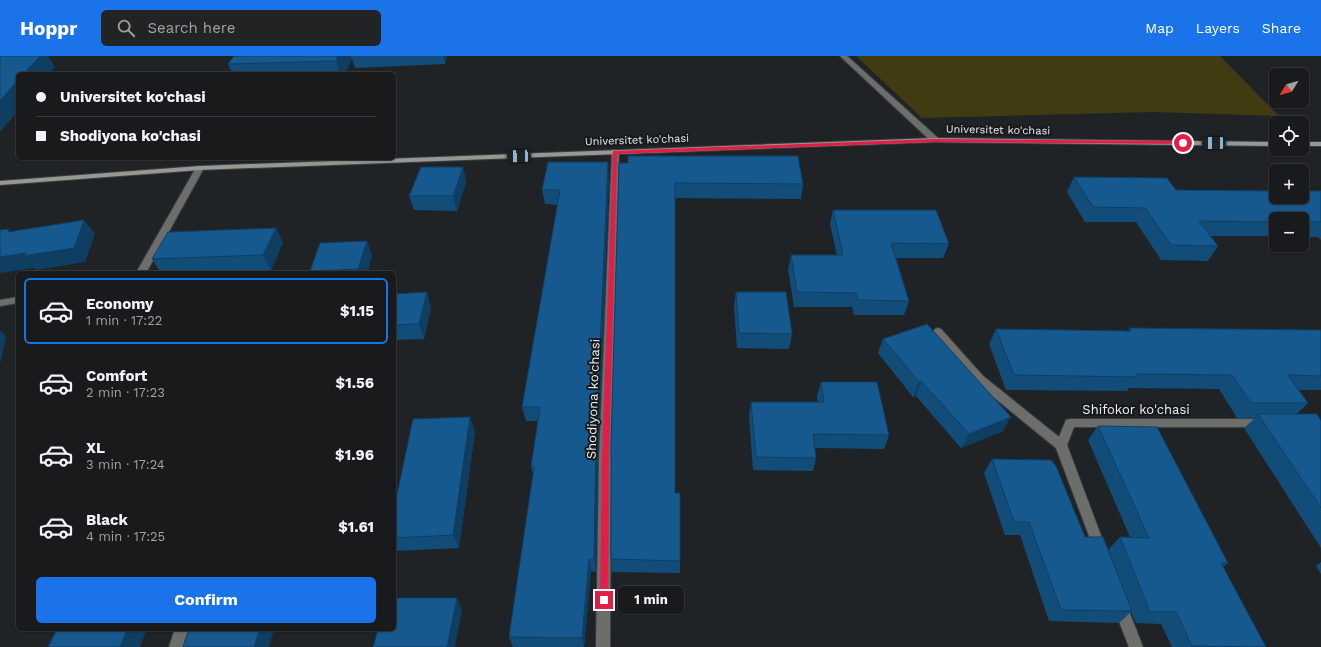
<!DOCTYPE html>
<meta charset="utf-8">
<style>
:root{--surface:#181a1c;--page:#212325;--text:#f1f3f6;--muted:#9fa1a3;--line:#36383b;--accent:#1a73e8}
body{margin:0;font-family:"Work Sans",sans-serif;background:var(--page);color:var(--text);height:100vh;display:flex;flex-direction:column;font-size:15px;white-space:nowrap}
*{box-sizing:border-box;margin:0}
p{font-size:13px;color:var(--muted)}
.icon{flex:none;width:22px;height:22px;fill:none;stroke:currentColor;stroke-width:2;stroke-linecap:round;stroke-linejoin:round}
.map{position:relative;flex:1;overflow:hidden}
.sheet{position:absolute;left:16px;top:215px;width:380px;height:360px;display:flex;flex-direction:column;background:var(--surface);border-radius:6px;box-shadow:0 1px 3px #0004,0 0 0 1px var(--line)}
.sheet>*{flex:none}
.banner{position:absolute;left:16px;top:16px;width:380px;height:88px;border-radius:6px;box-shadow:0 1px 3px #0004,0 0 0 1px var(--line);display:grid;align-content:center;height:88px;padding:0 20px;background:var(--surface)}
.needle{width:26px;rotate:233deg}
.controls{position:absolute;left:1269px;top:12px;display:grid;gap:8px}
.controls a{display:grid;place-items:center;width:40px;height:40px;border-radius:6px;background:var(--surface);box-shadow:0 1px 3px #0004,0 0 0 1px var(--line);font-size:20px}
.end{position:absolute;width:18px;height:18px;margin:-9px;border:5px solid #e11d48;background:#fff;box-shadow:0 0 0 2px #fff}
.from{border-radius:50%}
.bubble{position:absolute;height:28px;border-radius:6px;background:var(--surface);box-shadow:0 1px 3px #0004,0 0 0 1px var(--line);font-size:13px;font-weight:700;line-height:28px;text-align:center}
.car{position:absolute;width:12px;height:24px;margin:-12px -6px;border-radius:5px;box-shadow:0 0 3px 1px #0007;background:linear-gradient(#222 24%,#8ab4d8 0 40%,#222 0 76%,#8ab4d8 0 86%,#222 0)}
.banner b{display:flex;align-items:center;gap:14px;height:38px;font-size:15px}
.banner b+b{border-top:1px solid var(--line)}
.banner i{width:10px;height:10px;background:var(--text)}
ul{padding:7px 0 0;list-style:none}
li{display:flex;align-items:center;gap:12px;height:66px;margin:0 8px 6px;padding:0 12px;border:2px solid transparent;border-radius:6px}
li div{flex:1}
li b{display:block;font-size:15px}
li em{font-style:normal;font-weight:700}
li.on{border-color:var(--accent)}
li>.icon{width:36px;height:36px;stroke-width:1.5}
.action{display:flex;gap:8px;margin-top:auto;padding:8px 20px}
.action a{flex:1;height:46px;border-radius:6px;background:var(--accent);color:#fff;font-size:16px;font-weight:700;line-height:46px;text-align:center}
header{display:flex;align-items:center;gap:24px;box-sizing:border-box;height:56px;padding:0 20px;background:var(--accent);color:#fff}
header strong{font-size:19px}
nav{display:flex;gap:22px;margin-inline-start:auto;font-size:14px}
.search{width:280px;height:36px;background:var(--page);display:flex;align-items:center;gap:10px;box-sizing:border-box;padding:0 14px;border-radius:6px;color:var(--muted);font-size:15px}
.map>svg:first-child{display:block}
</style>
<header>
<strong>Hoppr</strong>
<div class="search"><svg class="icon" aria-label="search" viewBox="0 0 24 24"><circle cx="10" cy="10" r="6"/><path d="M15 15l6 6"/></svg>Search here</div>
<nav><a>Map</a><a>Layers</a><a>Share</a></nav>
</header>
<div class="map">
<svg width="1321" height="591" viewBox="0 0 1321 591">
<rect width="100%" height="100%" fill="#202326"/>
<polygon fill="#403b10" points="856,0 1220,0 1279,60 1153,56 922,62"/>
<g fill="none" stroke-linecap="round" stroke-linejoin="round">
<defs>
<g id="street">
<polygon points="840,0 847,0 938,82 938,86 932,86"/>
<polygon points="612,94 615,94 619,96 611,402 610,591 596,591 599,402"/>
<polygon points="197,110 203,110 204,112 146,217 136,217"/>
<polygon points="18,241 18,247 0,250 0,244"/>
<polygon points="938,272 941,273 983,320 1059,381 1066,364 1070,363 1263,363 1267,364 1268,367 1267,370 1263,371 1074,371 1067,389 1106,493 1104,497 1100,499 1096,497 1094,493 1056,392 975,326 935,279 933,276 935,273"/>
<polygon points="1120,544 1125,545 1143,591 1129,591 1113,550 1115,545"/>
<polygon points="175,573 189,573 183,591 169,591"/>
</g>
<g id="secondary">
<polygon points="935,82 1276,86 1276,90 935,86 200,114 0,129 0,125 200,110"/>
<rect x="1302" y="86" width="19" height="4"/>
</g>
</defs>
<use href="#street" stroke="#3d4042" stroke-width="2"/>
<use href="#secondary" stroke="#3d4042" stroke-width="2"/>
<use href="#street" fill="#6d6d6b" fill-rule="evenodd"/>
<use href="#secondary" fill="#979793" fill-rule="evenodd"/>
</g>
<g fill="#124d7a">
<polygon points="234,0 447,0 445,8 355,12 352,3 345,18 233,18 228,8"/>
<polygon points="628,107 803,128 801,143 675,142 675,437 680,505 680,517 612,516 611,503"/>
<polygon points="463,111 466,126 457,155 414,154 409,140"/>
<polygon points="609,121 598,402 596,516 591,515 584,591 513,591 509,581 533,418 531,411 538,365 526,365 522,351 558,149 545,148 542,134"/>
<polygon points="1074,121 1176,134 1321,135 1321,184 1318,181 1302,181 1302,163 1276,163 1276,180 1211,180 1218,190 1208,205 1161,204 1136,166 1085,166 1067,136"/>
<polygon points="833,154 949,188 943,202 896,202 909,245 904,259 854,259 852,251 794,251 788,213 791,199 837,199 830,168"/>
<polygon points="276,172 283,187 271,214 189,217 161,217 152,203"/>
<polygon points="372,200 367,217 311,217 310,215"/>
<polygon points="736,236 792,278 789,293 737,292 734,250"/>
<polygon points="394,238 431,251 424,283 394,284"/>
<polygon points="1130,272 1321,274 1321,334 1299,334 1308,347 1297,358 1321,365 1321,492 1244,372 1255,362 1237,362 1219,333 1129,332 1127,335 1006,334 989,288 996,273 1128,275"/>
<polygon points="883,283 1003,375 961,392 916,340 913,341 878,297"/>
<polygon points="821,326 889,379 884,393 815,392 816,402 813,415 753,414 749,360 751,346 818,346 817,340"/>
<polygon points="1098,370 1228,507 1223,511 1266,591 1172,591 1161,568 1136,567 1131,556 1119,567 1049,565 1020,479 1005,479 984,417 992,403 1085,481 1108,494 1120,481 1130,481 1088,384"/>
<polygon points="475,375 459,492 395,495 394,493 394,453"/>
<polygon points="1321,506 1321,518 1316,510"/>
</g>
<g fill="#0f3e63">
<polygon points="40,0 48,0 55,11 49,18 24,18"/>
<polygon points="338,0 351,0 352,3 345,18 340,18 336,5"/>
<polygon points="443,0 447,0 445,8"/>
<polygon points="18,24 18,55 0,76 0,45"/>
<polygon points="608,106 609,121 598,402 596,516 594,503 596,388"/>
<polygon points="463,111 466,126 457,155 453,140"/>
<polygon points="84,164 95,178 85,206 36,214 34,212 0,217 0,201"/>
<polygon points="276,172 283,187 271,214 263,199"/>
<polygon points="367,185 372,200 367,217 359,217 358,213"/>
<polygon points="427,236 431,251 424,283 419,268"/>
<polygon points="0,274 6,280 0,308"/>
<polygon points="921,325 916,340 913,341 919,326"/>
<polygon points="470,361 475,375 459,492 453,479"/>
<polygon points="1011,361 1003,375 961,392 969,378"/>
<polygon points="589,503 591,515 584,591 582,582"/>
<polygon points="457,542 462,554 455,591 447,591"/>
<polygon points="128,573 147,573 140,591 120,591"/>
<polygon points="260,573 274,573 269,591 254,591"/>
</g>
<g fill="#15598e" stroke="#0f3e63">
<polygon points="0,0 40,0 24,18 18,18 18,24 0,45"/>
<polygon points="234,0 338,0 336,5 228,8"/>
<polygon points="628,100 798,100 803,128 675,127 675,437 680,437 680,505 611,503 611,388 619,107 628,107"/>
<polygon points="548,106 608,106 596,388 594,503 589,503 582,582 509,581 534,411 531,411 540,351 522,351 560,134 542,134"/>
<polygon points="421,111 463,111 453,140 409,140"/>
<polygon points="1074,121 1167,122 1176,134 1276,135 1276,141 1302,141 1302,135 1321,135 1321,166 1302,166 1302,163 1276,163 1276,166 1199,165 1218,190 1171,189 1145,152 1093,151"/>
<polygon points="833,154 936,154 949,188 891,187 909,245 858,244 856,237 797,236 791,199 843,199"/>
<polygon points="84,164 74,192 24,200 26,197 0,201 0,174 9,173 8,176"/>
<polygon points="276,172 263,199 152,203 168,176"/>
<polygon points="367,185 358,213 310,215 320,187"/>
<polygon points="427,236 419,268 394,269 394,238"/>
<polygon points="736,236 786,236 792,278 739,277"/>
<polygon points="927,268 1011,361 969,378 921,325 919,326 883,283"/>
<polygon points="1130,272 1321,274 1321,320 1288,319 1308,347 1251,347 1232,319 1136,318 1138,321 1014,319 996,273 1131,275"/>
<polygon points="821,326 877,326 889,379 813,378 816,402 756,401 751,346 824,346"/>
<polygon points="1258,358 1317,358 1321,365 1321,452"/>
<polygon points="470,361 453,479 394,482 394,453 413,363"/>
<polygon points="1098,370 1157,371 1228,507 1221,507 1266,591 1192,590 1176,556 1150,556 1120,481 1149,482"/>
<polygon points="992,403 1051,404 1056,410 1085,481 1103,481 1132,555 1061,554 1029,466 1014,466"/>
<polygon points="394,542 457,542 447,591 373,591 378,573 394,573"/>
<polygon points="57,573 128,573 120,591 48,591"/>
<polygon points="189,573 260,573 254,591 183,591"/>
</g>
<polygon fill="#e11d48" points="935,83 1183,85 1185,87 1183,88 935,86 617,98 609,402 608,544 607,547 604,548 601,547 600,544 602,402 613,95"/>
<g text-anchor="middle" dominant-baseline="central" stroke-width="4" stroke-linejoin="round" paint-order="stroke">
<g font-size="11" fill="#edeff1" stroke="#171a1d">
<text transform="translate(998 74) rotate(1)">Universitet ko'chasi</text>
<text transform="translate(637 84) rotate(-2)">Universitet ko'chasi</text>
</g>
<g font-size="13" fill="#edeff1" stroke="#171a1d">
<text transform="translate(593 343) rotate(-88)">Shodiyona ko'chasi</text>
<text x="1136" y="353">Shifokor ko'chasi</text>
</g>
</g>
</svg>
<div class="controls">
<a><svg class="needle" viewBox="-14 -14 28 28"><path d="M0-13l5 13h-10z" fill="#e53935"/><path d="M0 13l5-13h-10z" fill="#9fa1a3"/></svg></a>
<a><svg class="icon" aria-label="locate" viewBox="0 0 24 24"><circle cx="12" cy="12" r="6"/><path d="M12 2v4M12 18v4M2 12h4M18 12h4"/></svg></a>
<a>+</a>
<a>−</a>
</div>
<i class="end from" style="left:1183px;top:87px"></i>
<i class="end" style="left:604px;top:544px"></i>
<div class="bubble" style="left:618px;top:530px;width:66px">1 min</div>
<i class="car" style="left:1214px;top:87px;rotate:271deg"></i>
<i class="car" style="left:519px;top:100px;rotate:268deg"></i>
<div class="banner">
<b><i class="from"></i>Universitet ko'chasi</b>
<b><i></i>Shodiyona ko'chasi</b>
</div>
<section class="sheet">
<ul>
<li class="on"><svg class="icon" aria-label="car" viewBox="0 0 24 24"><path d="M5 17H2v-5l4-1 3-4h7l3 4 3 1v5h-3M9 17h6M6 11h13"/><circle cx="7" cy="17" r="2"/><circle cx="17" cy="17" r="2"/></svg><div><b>Economy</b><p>1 min · 17:22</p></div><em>$1.15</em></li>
<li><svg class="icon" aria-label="car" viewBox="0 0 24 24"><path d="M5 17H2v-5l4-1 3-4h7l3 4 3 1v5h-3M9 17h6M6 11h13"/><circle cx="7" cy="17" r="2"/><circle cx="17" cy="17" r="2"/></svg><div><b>Comfort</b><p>2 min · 17:23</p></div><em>$1.56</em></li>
<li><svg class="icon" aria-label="car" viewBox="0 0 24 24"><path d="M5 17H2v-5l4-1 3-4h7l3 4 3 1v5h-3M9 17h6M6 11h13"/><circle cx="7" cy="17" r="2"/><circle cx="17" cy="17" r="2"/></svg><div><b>XL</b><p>3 min · 17:24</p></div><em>$1.96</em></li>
<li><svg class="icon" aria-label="car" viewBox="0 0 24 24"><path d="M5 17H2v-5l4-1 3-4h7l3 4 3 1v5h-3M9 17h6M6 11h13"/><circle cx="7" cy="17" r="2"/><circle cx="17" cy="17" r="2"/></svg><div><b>Black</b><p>4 min · 17:25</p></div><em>$1.61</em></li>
</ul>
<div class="action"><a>Confirm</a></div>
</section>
</div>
